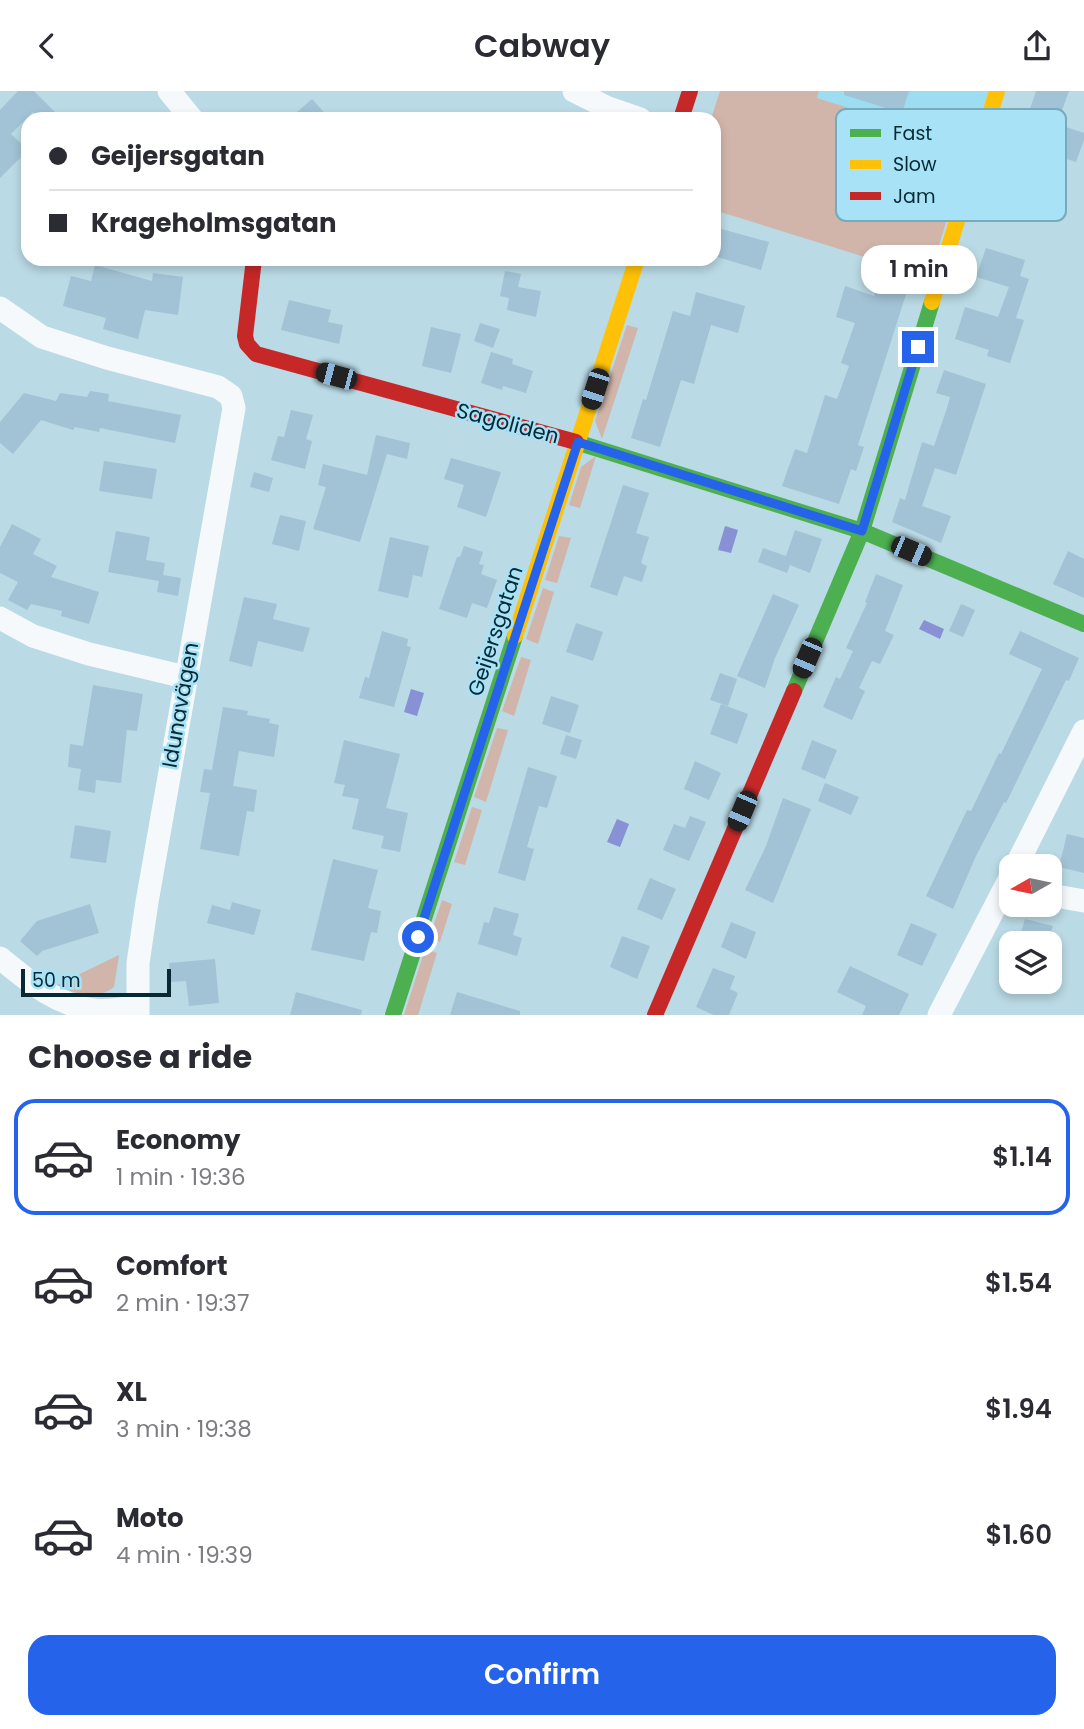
<!DOCTYPE html>
<meta charset="utf-8">
<style>
:root{--surface:#fff;--page:#f2f2f3;--text:#2b2b33;--muted:#7c7c81;--line:#e1e1e2;--accent:#2563eb}
body{margin:0;font-family:Poppins,sans-serif;background:var(--page);color:var(--text);height:100vh;display:flex;flex-direction:column;font-size:26px;white-space:nowrap}
*{box-sizing:border-box;margin:0}
p{font-size:23px;color:var(--muted)}
.icon{flex:none;width:38px;height:38px;fill:none;stroke:currentColor;stroke-width:2;stroke-linecap:round;stroke-linejoin:round}
.map{position:relative;height:924px;overflow:hidden}
.details{display:flex;flex-direction:column;background:var(--surface);flex:1}
.details>*{flex:none}
.guide{position:absolute;left:21px;top:21px;width:700px;height:154px;border-radius:21px;box-shadow:0 4px 10px #0003;display:grid;align-content:center;height:154px;padding:0 28px;background:var(--surface)}
.needle{width:46px;rotate:261deg}
.buttons{position:absolute;left:999px;top:763px;display:grid;gap:14px}
.buttons a{display:grid;place-items:center;width:63px;height:63px;border-radius:14px;background:var(--surface);box-shadow:0 4px 10px #0003;font-size:35px}
.scale{position:absolute;left:21px;bottom:18px;width:150px;box-sizing:border-box;padding-left:7px;border:4px solid #062934;border-top:0;font-size:19px;line-height:24px;white-space:nowrap;color:#062934;-webkit-text-stroke:5px #a8e2f7;paint-order:stroke}
.end{position:absolute;width:32px;height:32px;margin:-16px;border:9px solid #2563eb;background:#fff;box-shadow:0 0 0 4px #fff}
.from{border-radius:50%}
.bubble{position:absolute;height:49px;border-radius:21px;background:var(--surface);box-shadow:0 4px 10px #0003;font-size:23px;font-weight:600;line-height:49px;text-align:center}
.car{position:absolute;width:21px;height:42px;margin:-21px -10px;border-radius:9px;box-shadow:0 0 5px 2px #0007;background:linear-gradient(#222 24%,#8ab4d8 0 40%,#222 0 76%,#8ab4d8 0 86%,#222 0)}
.guide b{display:flex;align-items:center;gap:24px;height:66px;font-size:26px}
.guide b+b{border-top:2px solid var(--line)}
.guide i{width:18px;height:18px;background:var(--text)}
ul{padding:0;list-style:none}
li{display:flex;align-items:center;gap:21px;height:116px;margin:0 14px 10px;padding:0 14px;border:4px solid transparent;border-radius:21px}
li div{flex:1}
li b{display:block;font-size:26px}
li em{font-style:normal;font-weight:600}
li.current{border-color:var(--accent)}
li>.icon{width:63px;height:63px;stroke-width:1.5}
h2{padding:0 28px;font-size:32px;line-height:84px}
.cta{display:flex;gap:14px;margin-top:auto;padding:14px 28px}
.cta a{flex:1;height:80px;border-radius:21px;background:var(--accent);color:#fff;font-size:28px;font-weight:600;line-height:80px;text-align:center}
header{display:flex;justify-content:space-between;align-items:center;height:91px;padding:0 28px;background:var(--surface);font-size:32px;font-weight:600}
.map>svg:first-child{display:block}
</style>
<header><svg class="icon" aria-label="back" viewBox="0 0 24 24"><path d="M15 5l-7 7 7 7"/></svg>Cabway<svg class="icon" aria-label="share" viewBox="0 0 24 24"><path d="M12 15V3M7 8l5-5 5 5M5 13v7h14v-7"/></svg></header>
<div class="map">
<svg width="1084" height="924" viewBox="0 0 1084 924">
<rect width="100%" height="100%" fill="#badae5"/>
<polygon fill="#9dddf2" points="819,0 988,0 970,55 816,7"/>
<g fill="#d1b5aa">
<polygon points="720,0 819,0 817,7 970,55 929,186 714,119 714,28 711,28"/>
<polygon points="627,234 638,237 602,348 595,330"/>
<polygon points="596,365 580,417 569,414 581,376"/>
<polygon points="559,445 571,447 557,492 545,489"/>
<polygon points="543,497 554,501 538,553 526,548"/>
<polygon points="521,566 531,569 514,625 502,620"/>
<polygon points="497,637 508,639 486,711 474,706"/>
<polygon points="472,716 482,719 465,774 454,771"/>
<polygon points="442,809 452,813 440,851 429,848"/>
<polygon points="425,858 437,862 418,924 404,924"/>
<path d="M 119,864 L 114,896 C 96,910 76,903 57,894 Z"/>
</g>
<g fill="#8891d3">
<polygon points="725,435 738,439 731,462 718,459"/>
<polygon points="924,529 944,538 940,548 919,538"/>
<polygon points="411,598 424,602 417,625 404,621"/>
<polygon points="617,728 629,733 620,756 607,751"/>
</g>
<g fill="#a2c3d5">
<polygon points="18,0 34,0 62,28 39,28 33,21 11,43 28,59 0,87 0,19"/>
<polygon points="844,0 909,0 902,22 844,4"/>
<polygon points="1036,0 1069,0 1057,33 1084,42 1084,49 1076,71 1055,64 1042,103 1046,104 1040,127 1027,123 1025,131 997,123 1005,93 1025,98 1038,61 1018,54"/>
<polygon points="312,8 330,28 289,28"/>
<polygon points="718,137 769,151 761,179 714,165 714,150"/>
<polygon points="986,157 1025,169 1020,185 1029,188 1016,227 1024,229 1010,272 987,265 989,259 955,248 965,216 998,226 1009,196 976,186"/>
<polygon points="95,174 152,190 153,182 183,186 178,224 145,219 138,248 103,238 106,227 63,215 71,185 91,190"/>
<polygon points="505,180 521,183 518,196 541,200 536,226 507,219 509,207 500,205"/>
<polygon points="881,183 896,187 895,192 908,197 858,354 864,356 856,380 851,378 839,413 782,395 795,358 807,362 825,304 837,308 849,275 841,272 855,232 836,226 845,195 874,205"/>
<polygon points="696,201 745,215 738,242 711,234 694,293 681,289 660,356 631,347 643,308 646,309 673,220 690,225"/>
<polygon points="289,209 331,219 328,231 343,234 339,253 281,239"/>
<polygon points="480,232 500,238 493,257 474,250"/>
<polygon points="431,236 461,243 451,282 422,275"/>
<polygon points="491,261 513,268 512,273 533,280 526,302 503,295 502,299 481,292"/>
<polygon points="944,279 986,293 956,384 935,377 922,415 951,425 941,452 892,431 900,407 905,409 922,351 934,355 947,317 950,306 936,302"/>
<polygon points="90,300 109,303 108,310 181,324 175,352 100,337 99,341 75,336 73,339 41,329 13,363 0,352 0,331 24,302 56,310 60,302 87,306"/>
<polygon points="291,319 313,324 306,348 312,350 305,378 271,369 278,345 284,346"/>
<polygon points="376,344 410,352 407,368 387,363 360,451 313,438 326,396 318,394 323,373 367,384"/>
<polygon points="451,367 501,381 486,426 457,416 464,394 444,388"/>
<polygon points="104,370 157,378 152,408 99,400"/>
<polygon points="254,381 273,387 269,401 250,396"/>
<polygon points="623,394 649,402 636,442 649,446 641,472 647,475 642,491 624,485 617,505 590,496"/>
<polygon points="280,424 306,430 299,460 272,453"/>
<polygon points="12,433 41,448 33,463 57,475 51,486 99,501 89,533 61,525 62,520 31,513 27,519 8,509 18,491 0,482 0,456"/>
<polygon points="795,439 822,448 810,482 790,474 787,482 758,471 763,457 786,465"/>
<polygon points="116,440 150,446 146,469 165,472 163,484 181,487 178,505 157,501 159,490 108,481"/>
<polygon points="390,446 429,455 422,486 413,484 408,507 378,500"/>
<polygon points="464,455 483,461 479,473 484,474 481,483 497,489 487,517 472,512 467,527 439,518 457,466 460,466"/>
<polygon points="1068,460 1084,468 1084,507 1053,493"/>
<polygon points="876,483 903,494 885,540 894,544 880,573 872,570 859,597 865,600 852,629 823,616 836,586 840,588 853,560 846,557 867,512 865,511"/>
<polygon points="773,503 799,514 775,567 765,597 737,585"/>
<polygon points="244,506 277,513 273,528 310,537 303,561 258,550 252,576 229,570"/>
<polygon points="961,513 975,519 963,546 949,540"/>
<polygon points="576,532 603,541 593,570 566,561"/>
<polygon points="382,540 408,548 407,555 411,556 394,616 359,607 365,586 369,587"/>
<polygon points="1020,540 1079,567 1069,590 1066,589 1006,712 1004,711 976,765 953,818 926,805 967,719 971,720 999,662 1001,663 1042,578 1009,563"/>
<polygon points="720,582 737,588 728,615 710,609"/>
<polygon points="93,594 143,603 137,640 127,639 121,692 96,689 95,702 78,699 81,678 68,676 70,653 83,655"/>
<polygon points="551,605 579,614 570,642 542,633"/>
<polygon points="721,613 748,623 737,653 710,643"/>
<polygon points="223,616 248,620 247,624 270,628 269,632 279,634 274,666 239,660 233,695 257,699 254,721 247,720 239,765 200,758 210,702 200,701 204,678 212,679"/>
<polygon points="566,644 582,649 576,668 560,663"/>
<polygon points="344,649 400,663 386,717 408,722 400,761 381,757 384,745 352,738 359,708 342,705 345,694 334,692"/>
<polygon points="812,649 837,659 825,688 801,678"/>
<polygon points="695,670 721,682 709,709 684,698"/>
<polygon points="528,676 557,685 547,717 539,715 527,756 534,758 525,790 498,782"/>
<polygon points="825,692 859,706 851,724 818,710"/>
<polygon points="783,707 811,718 773,812 745,799 766,755"/>
<polygon points="690,725 706,731 689,770 663,759 674,733 685,737"/>
<polygon points="75,734 111,740 106,772 70,767"/>
<polygon points="1067,743 1084,747 1084,782 1059,776"/>
<polygon points="333,768 378,779 368,817 381,820 377,842 371,841 364,870 311,859"/>
<polygon points="650,787 676,798 662,829 637,818"/>
<polygon points="232,811 261,819 254,844 207,832 212,814 230,819"/>
<polygon points="90,813 99,842 42,860 37,865 20,850 37,830"/>
<polygon points="494,816 519,823 513,844 522,847 517,865 478,853 484,831 489,832"/>
<polygon points="1025,828 1053,835 1048,852 1018,852"/>
<polygon points="731,831 756,841 746,868 721,856"/>
<polygon points="911,832 937,843 922,875 897,864"/>
<polygon points="622,845 650,855 637,888 610,876"/>
<polygon points="215,868 219,912 189,915 186,890 171,891 169,872"/>
<polygon points="850,875 909,903 899,924 862,924 866,915 837,901"/>
<polygon points="713,877 735,885 730,898 738,902 729,924 714,924 696,916"/>
<polygon points="296,901 362,919 361,924 290,924"/>
<polygon points="457,901 520,920 520,924 450,924"/>
</g>
<g fill="none" stroke-linecap="round" stroke-linejoin="round">
<g stroke="#f5f9fb" stroke-width="23">
<polyline points="169,0 192,28"/>
<polyline points="574,0 608,17 640,28"/>
<polyline points="0,217 42,246 107,267 218,296 231,305 234,317 147,811 138,872 138,924"/>
<polyline points="0,527 33,545 89,563 185,586"/>
<polyline points="1016,775 1084,640"/>
<polyline points="1050,804 1084,810"/>
<path d="M 0,867 C 28,890 56,914 94,919 C 107,921 123,917 137,916"/>
<polyline points="939,924 1012,783"/>
</g>
<g stroke="#4caf50" stroke-width="16">
<polyline points="576,351 862,440 1084,533"/>
<polyline points="794,600 862,440 932,211"/>
<polyline points="393,924 515,545"/>
</g>
<g stroke="#ffc107" stroke-width="16">
<polyline points="932,211 997,0"/>
<polyline points="515,545 637,168"/>
</g>
<g stroke="#c62828" stroke-width="16">
<polyline points="681,28 690,0"/>
<polyline points="254,168 245,245 247,253 256,263 576,351"/>
<polyline points="655,924 794,600"/>
</g>
</g>
<g fill="none" stroke-linecap="round" stroke-linejoin="round">
<polyline stroke="#2563eb" stroke-width="9" points="418,846 578,351 862,440 918,256"/>
</g>
<g text-anchor="middle" dominant-baseline="central" stroke-width="5" stroke-linejoin="round" paint-order="stroke">
<g font-size="21" fill="#062934" stroke="#a8e2f7">
<text transform="translate(508 332) rotate(15)">Sagoliden</text>
<text transform="translate(495 540) rotate(-72)">Geijersgatan</text>
<text transform="translate(180 614) rotate(-80)">Idunavägen</text>
</g>
</g>
<rect x="836" y="18" width="230" height="112" rx="10" fill="#a8e2f7" stroke="#77aabc" stroke-width="2"/>
<rect x="850" y="38" width="31" height="8" fill="#4caf50"/>
<rect x="850" y="69" width="31" height="9" fill="#ffc107"/>
<rect x="850" y="101" width="31" height="8" fill="#c62828"/>
<g font-size="19" fill="#062934">
<text x="893" y="49">Fast</text>
<text x="893" y="80">Slow</text>
<text x="893" y="112">Jam</text>
</g>
</svg>
<div class="buttons">
<a><svg class="needle" viewBox="-14 -14 28 28"><path d="M0-13l5 13h-10z" fill="#e53935"/><path d="M0 13l5-13h-10z" fill="#7c7c81"/></svg></a>
<a><svg class="icon" aria-label="layers" viewBox="0 0 24 24"><path d="M12 4l9 5-9 5-9-5zM3 14l9 5 9-5"/></svg></a>
</div>
<div class="scale">50 m</div>
<i class="end from" style="left:418px;top:846px"></i>
<i class="end" style="left:918px;top:256px"></i>
<div class="bubble" style="left:861px;top:154px;width:116px">1 min</div>
<i class="car" style="left:336px;top:285px;rotate:285deg"></i>
<i class="car" style="left:595px;top:298px;rotate:198deg"></i>
<i class="car" style="left:911px;top:460px;rotate:113deg"></i>
<i class="car" style="left:807px;top:567px;rotate:203deg"></i>
<i class="car" style="left:742px;top:720px;rotate:203deg"></i>
<div class="guide">
<b><i class="from"></i>Geijersgatan</b>
<b><i></i>Krageholmsgatan</b>
</div>
</div>
<section class="details">
<h2>Choose a ride</h2>
<ul>
<li class="current"><svg class="icon" aria-label="car" viewBox="0 0 24 24"><path d="M5 17H2v-5l4-1 3-4h7l3 4 3 1v5h-3M9 17h6M6 11h13"/><circle cx="7" cy="17" r="2"/><circle cx="17" cy="17" r="2"/></svg><div><b>Economy</b><p>1 min · 19:36</p></div><em>$1.14</em></li>
<li><svg class="icon" aria-label="car" viewBox="0 0 24 24"><path d="M5 17H2v-5l4-1 3-4h7l3 4 3 1v5h-3M9 17h6M6 11h13"/><circle cx="7" cy="17" r="2"/><circle cx="17" cy="17" r="2"/></svg><div><b>Comfort</b><p>2 min · 19:37</p></div><em>$1.54</em></li>
<li><svg class="icon" aria-label="car" viewBox="0 0 24 24"><path d="M5 17H2v-5l4-1 3-4h7l3 4 3 1v5h-3M9 17h6M6 11h13"/><circle cx="7" cy="17" r="2"/><circle cx="17" cy="17" r="2"/></svg><div><b>XL</b><p>3 min · 19:38</p></div><em>$1.94</em></li>
<li><svg class="icon" aria-label="car" viewBox="0 0 24 24"><path d="M5 17H2v-5l4-1 3-4h7l3 4 3 1v5h-3M9 17h6M6 11h13"/><circle cx="7" cy="17" r="2"/><circle cx="17" cy="17" r="2"/></svg><div><b>Moto</b><p>4 min · 19:39</p></div><em>$1.60</em></li>
</ul>
<div class="cta"><a>Confirm</a></div>
</section>
